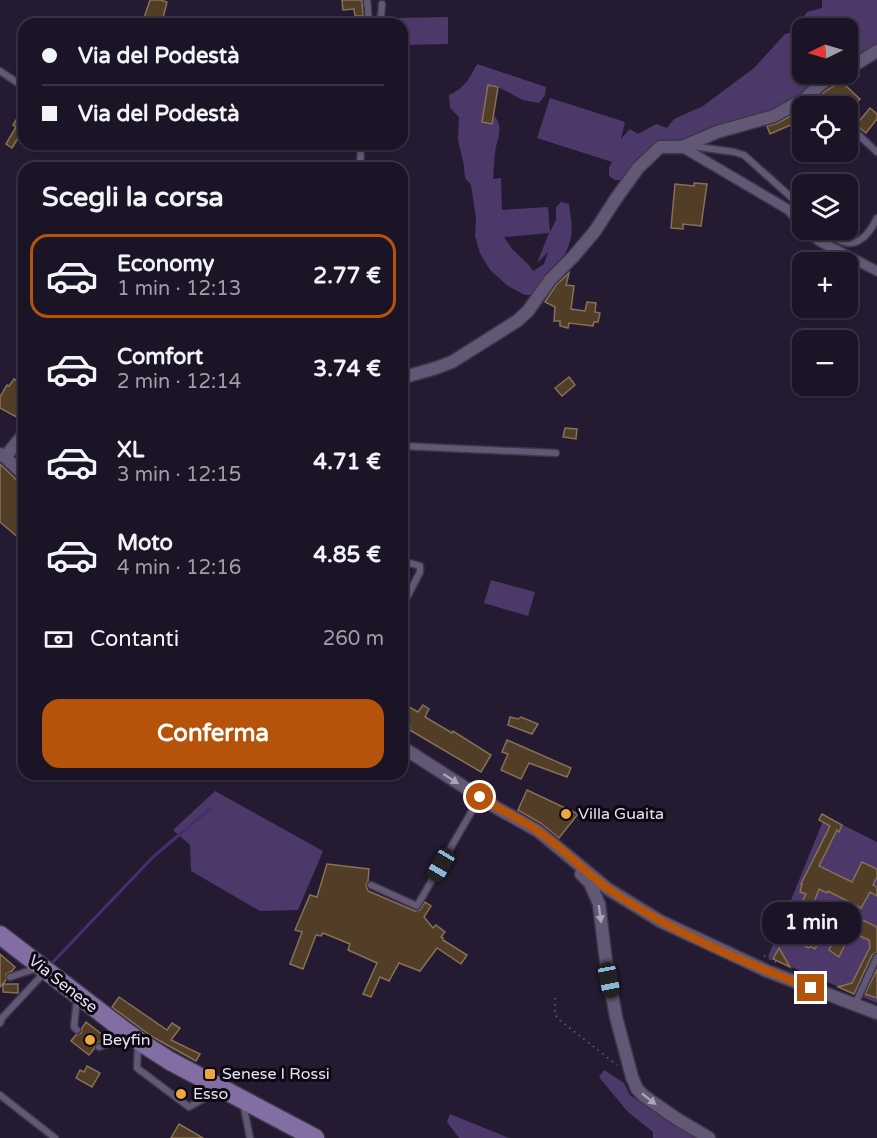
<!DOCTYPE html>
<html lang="it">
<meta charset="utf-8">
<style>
:root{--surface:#1b1426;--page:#282132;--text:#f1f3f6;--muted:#a09ea7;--line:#393343;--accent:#b45309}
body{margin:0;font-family:"Varela Round",sans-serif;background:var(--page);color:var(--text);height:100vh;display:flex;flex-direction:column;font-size:22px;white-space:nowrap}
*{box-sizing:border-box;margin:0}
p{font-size:20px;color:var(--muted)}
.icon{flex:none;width:33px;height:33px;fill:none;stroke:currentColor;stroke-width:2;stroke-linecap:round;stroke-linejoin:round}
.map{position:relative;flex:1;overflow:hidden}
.drawer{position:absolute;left:18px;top:162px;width:390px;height:618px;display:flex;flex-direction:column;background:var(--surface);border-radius:18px;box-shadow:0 2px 4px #0004,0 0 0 2px var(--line)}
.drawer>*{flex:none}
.top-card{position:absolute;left:18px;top:18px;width:390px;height:132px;border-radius:18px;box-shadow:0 2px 4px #0004,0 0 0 2px var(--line);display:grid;align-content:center;height:132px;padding:0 24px;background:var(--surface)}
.needle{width:39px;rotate:265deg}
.buttons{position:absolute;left:792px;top:18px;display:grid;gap:12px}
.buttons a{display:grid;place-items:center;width:66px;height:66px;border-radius:12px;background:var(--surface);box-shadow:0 2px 4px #0004,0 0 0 2px var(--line);font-size:30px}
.end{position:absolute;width:27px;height:27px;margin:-14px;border:8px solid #b45309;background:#fff;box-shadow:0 0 0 3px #fff}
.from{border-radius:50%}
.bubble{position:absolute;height:42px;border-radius:18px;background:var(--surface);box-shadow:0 2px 4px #0004,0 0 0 2px var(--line);font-size:20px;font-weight:700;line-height:42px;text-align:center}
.car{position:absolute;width:18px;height:36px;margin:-18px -9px;border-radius:8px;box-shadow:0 0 4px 2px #0007;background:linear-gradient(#222 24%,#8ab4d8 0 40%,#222 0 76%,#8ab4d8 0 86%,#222 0)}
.top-card b{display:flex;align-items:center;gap:21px;height:57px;font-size:22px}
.top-card b+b{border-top:2px solid var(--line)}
.top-card i{width:15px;height:15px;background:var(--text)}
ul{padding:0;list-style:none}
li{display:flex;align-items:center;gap:18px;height:84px;margin:0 12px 9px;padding:0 12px;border:3px solid transparent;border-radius:18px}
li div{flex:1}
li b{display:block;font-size:22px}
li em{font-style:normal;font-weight:700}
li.on{border-color:var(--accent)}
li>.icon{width:54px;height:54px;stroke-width:1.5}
h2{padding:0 24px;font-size:27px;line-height:72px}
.pay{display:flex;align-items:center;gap:15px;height:66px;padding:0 24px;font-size:22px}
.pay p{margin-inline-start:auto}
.action{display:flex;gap:12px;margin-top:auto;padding:12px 24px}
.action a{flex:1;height:69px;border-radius:18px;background:var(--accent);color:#fff;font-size:24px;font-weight:700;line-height:69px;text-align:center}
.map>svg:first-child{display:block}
</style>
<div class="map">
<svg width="877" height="1138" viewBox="0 0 877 1138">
<rect width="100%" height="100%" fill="#241b33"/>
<g fill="#4c3969" fill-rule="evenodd">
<polygon points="822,0 877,0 877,47 848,64 848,28 802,28 802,74 830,74 815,82 777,110 692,137 667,142 624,180 615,180 609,176 609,167 612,162 537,138 550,98 625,122 621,139 630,129 638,134 656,124 667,128 674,119 703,106 754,68 785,34 793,32 807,12 822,8"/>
<polygon points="448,17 448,44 402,45 402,24 397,24 397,18"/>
<path d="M 477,64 L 546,87 L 545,95 L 539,103 L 523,100 L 498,87 L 488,86 L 482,122 L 491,124 L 493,114 C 505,128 497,137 495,153 C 494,161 494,170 493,179 L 501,178 L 502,210 L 548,207 L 550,232 L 556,220 L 556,207 L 561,202 L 569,204 C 570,214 573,227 571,237 C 566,261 548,278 532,295 L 525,295 L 508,286 L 490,270 L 480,253 L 475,236 L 476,218 L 471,185 L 465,178 L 464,166 L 458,140 L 459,117 L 450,108 L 449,95 C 465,88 469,79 477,64 ZM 549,233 L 537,263 L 548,252 L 544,264 L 533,271 L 528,264 L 512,249 L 504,237 Z"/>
<polygon points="491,580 535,592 528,616 484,603"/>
<polygon points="215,791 323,851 298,910 260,911 191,871 190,845 173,830"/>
<polygon points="825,816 877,842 877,1003 768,957"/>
<polygon points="604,1070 624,1083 630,1095 695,1138 653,1138 653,1132 627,1111 599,1077"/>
<polygon points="450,1114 509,1138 459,1138 447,1122"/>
</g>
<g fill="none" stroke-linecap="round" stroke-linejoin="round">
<polyline stroke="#492e6e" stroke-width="3" points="49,964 51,964 153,857 211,808"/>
</g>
<g fill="#523e26" stroke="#867056" stroke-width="1.5">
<polygon points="150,0 160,0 167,2 162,22 144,18"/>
<polygon points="342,0 362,0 363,16 355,16 354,9 343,10"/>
<polygon points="857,73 859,76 846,86 860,99 853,106 842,106 835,102 831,106 808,106 827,90 843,81 847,77 852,76"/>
<polygon points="488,85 498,87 492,124 482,122"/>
<polygon points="24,107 24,134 21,133 12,148 6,144 16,127 13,125"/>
<polygon points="870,108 877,114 877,119 866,133 856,125"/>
<polygon points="802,109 802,120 770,134 767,126 778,123"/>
<polygon points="694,183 707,184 701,226 683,224 683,229 671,228 675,184 694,186"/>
<polygon points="569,273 566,285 574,286 571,309 585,311 587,302 596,303 595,312 600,313 598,322 594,322 593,326 569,323 568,328 560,326 560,321 554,321 555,307 545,302 556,285"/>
<polygon points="569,377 575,385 562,396 555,388"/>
<polygon points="14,379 24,385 24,416 22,420 0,408 0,397 7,385 9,386"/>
<polygon points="565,428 577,429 576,439 563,437"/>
<polygon points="0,464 18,481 24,483 24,511 20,514 24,518 24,535 20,539 0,522"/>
<polygon points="402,703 418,712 423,705 429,709 425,717 452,733 453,731 491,755 481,772 408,729 410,727 402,723"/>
<polygon points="510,717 518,719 521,717 538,724 532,734 508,725"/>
<polygon points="507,740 571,768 567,777 529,763 521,779 501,770 508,754 502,752"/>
<polygon points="527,790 578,814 559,838 542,824 518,810"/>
<polygon points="822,814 842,825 839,832 837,830 819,866 852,882 862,862 877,869 877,877 873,885 877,887 877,896 870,892 861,908 828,891 827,893 819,889 813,905 849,921 852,915 877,927 877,952 872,955 854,994 838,987 852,983 870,947 869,940 851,932 839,957 829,950 841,926 811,912 809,916 798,910 806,894 800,892 802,884 801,884 830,826 819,820"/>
<polygon points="327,864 369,869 368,881 366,885 368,891 415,911 420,910 425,902 431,906 424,917 433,928 436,925 445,932 441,937 443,938 443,940 467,955 461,964 437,948 420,971 399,963 389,981 380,977 371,997 363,994 377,963 348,950 350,944 323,933 321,936 316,935 303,969 290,964 302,932 295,930 310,895 317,897"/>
<polygon points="790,926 819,941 815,949 810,946 809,948 785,936"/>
<polygon points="779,948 790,967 773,959"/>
<polygon points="0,954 15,967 12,971 6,974 6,980 0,987"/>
<polygon points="877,969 877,998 865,994"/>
<polygon points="3,984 18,984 18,993 3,992"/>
<polygon points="119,997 167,1030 172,1023 180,1028 171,1040 200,1054 196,1061 151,1036 112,1007"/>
<polygon points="86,1022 104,1036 101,1041 95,1044 94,1049 89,1055 71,1041 76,1035 81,1033 82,1028"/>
<polygon points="87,1066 100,1073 92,1087 76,1078 80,1070 84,1072"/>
<polygon points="179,1124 203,1138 171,1138"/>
</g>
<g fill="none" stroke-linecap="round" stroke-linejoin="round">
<defs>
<g id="service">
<polyline points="367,0 369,23"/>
<polyline points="369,22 375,21 381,17 382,4"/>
<polyline points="0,71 24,87"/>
<polyline points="848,125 877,152"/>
<polyline points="691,146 734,152 744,155 802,207"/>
<polyline points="360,168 361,144"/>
<path d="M 828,230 C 831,233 835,237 839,240 C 857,250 870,233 877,218"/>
<polyline points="402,446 556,453"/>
<polyline points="402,561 420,566 420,572 406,599"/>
<polyline points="371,885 417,906 480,797"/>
<polyline points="10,977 38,968"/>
<polyline points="855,1004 877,957"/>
<polyline points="0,1023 2,1018 44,973"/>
<polyline points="77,1030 74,1027 77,998"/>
<polyline points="138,1044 137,1068 189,1107 217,1091"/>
<polyline points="99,1047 126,1037"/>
<polyline points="0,1095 55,1138"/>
<polyline points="243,1103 250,1138"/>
</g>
<g id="pedestrian">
<polyline points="682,147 789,210 802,225"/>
<polyline points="807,230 819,241 877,271"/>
</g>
<g id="minor">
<polyline points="848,69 877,51"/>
<polyline points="402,376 408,376 436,368 452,362 517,321 528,311 550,280 573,257 595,231 615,200 638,168 660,147 682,147 717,132 774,116 806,98 822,83 839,74"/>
<polyline points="0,454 5,457 24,475"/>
<polyline points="5,457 24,434"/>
<polyline points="402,747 497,808 538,831 608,889 660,921 767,971 877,1013"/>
<polyline points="581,874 590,883 599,904 606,961 616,1017 632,1077 637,1089 644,1096 677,1119 709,1138"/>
</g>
<polyline id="primary" points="0,935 121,1028 145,1045 170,1061 315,1138"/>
</defs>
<use href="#service" stroke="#3e364a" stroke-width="9"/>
<use href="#pedestrian" stroke="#3e364a" stroke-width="12"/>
<use href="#minor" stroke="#3e364a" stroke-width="15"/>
<use href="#primary" stroke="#3e364a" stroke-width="21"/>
<g stroke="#6b6378" stroke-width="1.5" stroke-dasharray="1.5 4.5" stroke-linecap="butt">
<polyline points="764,956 776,962"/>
<polyline points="555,998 555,1014 558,1019 617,1065"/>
</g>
<use href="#service" stroke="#625774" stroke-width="6"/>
<use href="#pedestrian" stroke="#625774" stroke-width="9"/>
<use href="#minor" stroke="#625774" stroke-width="12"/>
<use href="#primary" stroke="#826ea2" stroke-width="18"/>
</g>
<defs><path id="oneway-solid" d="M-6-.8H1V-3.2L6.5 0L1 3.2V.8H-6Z" transform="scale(1.5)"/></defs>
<g fill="#aca3ba">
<use href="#oneway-solid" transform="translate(451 779) rotate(33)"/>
<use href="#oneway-solid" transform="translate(600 914) rotate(82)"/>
<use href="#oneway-solid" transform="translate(649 1099) rotate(38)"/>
</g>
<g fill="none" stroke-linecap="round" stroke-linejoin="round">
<path stroke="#b45309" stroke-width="8" d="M 480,797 C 499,810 521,818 539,832 C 564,849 585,873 610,890 C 670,931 743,962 811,988"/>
</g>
<g fill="#f0a63e" stroke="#0c0812" stroke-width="2">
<circle cx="566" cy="814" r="6"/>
<circle cx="90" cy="1040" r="6"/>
<rect x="204" y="1068" width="12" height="12" rx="3"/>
<circle cx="181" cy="1094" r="6"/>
</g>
<g text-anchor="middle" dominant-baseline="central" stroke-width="6" stroke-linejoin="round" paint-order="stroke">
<g font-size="16" fill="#e8e2f3" stroke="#0c0812" text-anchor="start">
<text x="578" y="814">Villa Guaita</text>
<text x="102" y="1040">Beyfin</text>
<text x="222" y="1074">Senese I Rossi</text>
<text x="193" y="1094">Esso</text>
</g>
<g font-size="16" fill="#e8e2f3" stroke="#0c0812">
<text transform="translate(63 984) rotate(38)">Via Senese</text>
</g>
</g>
</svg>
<div class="buttons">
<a><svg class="needle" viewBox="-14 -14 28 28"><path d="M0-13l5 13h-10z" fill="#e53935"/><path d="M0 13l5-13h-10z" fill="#a09ea7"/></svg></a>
<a><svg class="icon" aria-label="locate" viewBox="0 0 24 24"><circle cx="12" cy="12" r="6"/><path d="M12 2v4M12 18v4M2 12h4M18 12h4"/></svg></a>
<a><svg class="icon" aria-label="layers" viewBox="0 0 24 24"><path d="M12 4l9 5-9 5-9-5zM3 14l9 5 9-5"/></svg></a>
<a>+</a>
<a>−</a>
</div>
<i class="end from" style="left:480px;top:797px"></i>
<i class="end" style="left:811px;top:988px"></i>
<div class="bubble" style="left:762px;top:902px;width:99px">1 min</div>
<i class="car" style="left:441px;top:865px;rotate:210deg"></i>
<i class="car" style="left:609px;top:980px;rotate:169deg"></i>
<div class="top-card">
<b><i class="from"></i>Via del Podestà</b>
<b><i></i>Via del Podestà</b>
</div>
<section class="drawer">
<h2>Scegli la corsa</h2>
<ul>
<li class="on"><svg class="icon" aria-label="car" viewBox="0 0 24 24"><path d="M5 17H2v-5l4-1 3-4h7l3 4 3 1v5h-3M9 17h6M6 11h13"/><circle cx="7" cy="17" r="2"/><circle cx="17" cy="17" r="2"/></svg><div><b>Economy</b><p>1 min · 12:13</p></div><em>2.77 €</em></li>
<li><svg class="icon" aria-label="car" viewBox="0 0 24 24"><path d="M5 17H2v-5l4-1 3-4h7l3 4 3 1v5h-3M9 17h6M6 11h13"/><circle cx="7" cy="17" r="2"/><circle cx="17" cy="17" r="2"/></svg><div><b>Comfort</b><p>2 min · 12:14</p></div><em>3.74 €</em></li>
<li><svg class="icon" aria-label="car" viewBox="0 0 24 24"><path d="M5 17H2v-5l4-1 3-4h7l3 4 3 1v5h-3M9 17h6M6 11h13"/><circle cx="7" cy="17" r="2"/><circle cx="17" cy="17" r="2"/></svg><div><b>XL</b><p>3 min · 12:15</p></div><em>4.71 €</em></li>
<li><svg class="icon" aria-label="car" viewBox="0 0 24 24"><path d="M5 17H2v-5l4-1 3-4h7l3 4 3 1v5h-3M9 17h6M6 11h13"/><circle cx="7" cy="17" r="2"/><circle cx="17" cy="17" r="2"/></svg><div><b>Moto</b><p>4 min · 12:16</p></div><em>4.85 €</em></li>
</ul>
<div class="pay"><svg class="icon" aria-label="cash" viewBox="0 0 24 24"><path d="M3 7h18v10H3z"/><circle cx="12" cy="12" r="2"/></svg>Contanti<p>260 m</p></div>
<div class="action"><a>Conferma</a></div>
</section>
</div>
